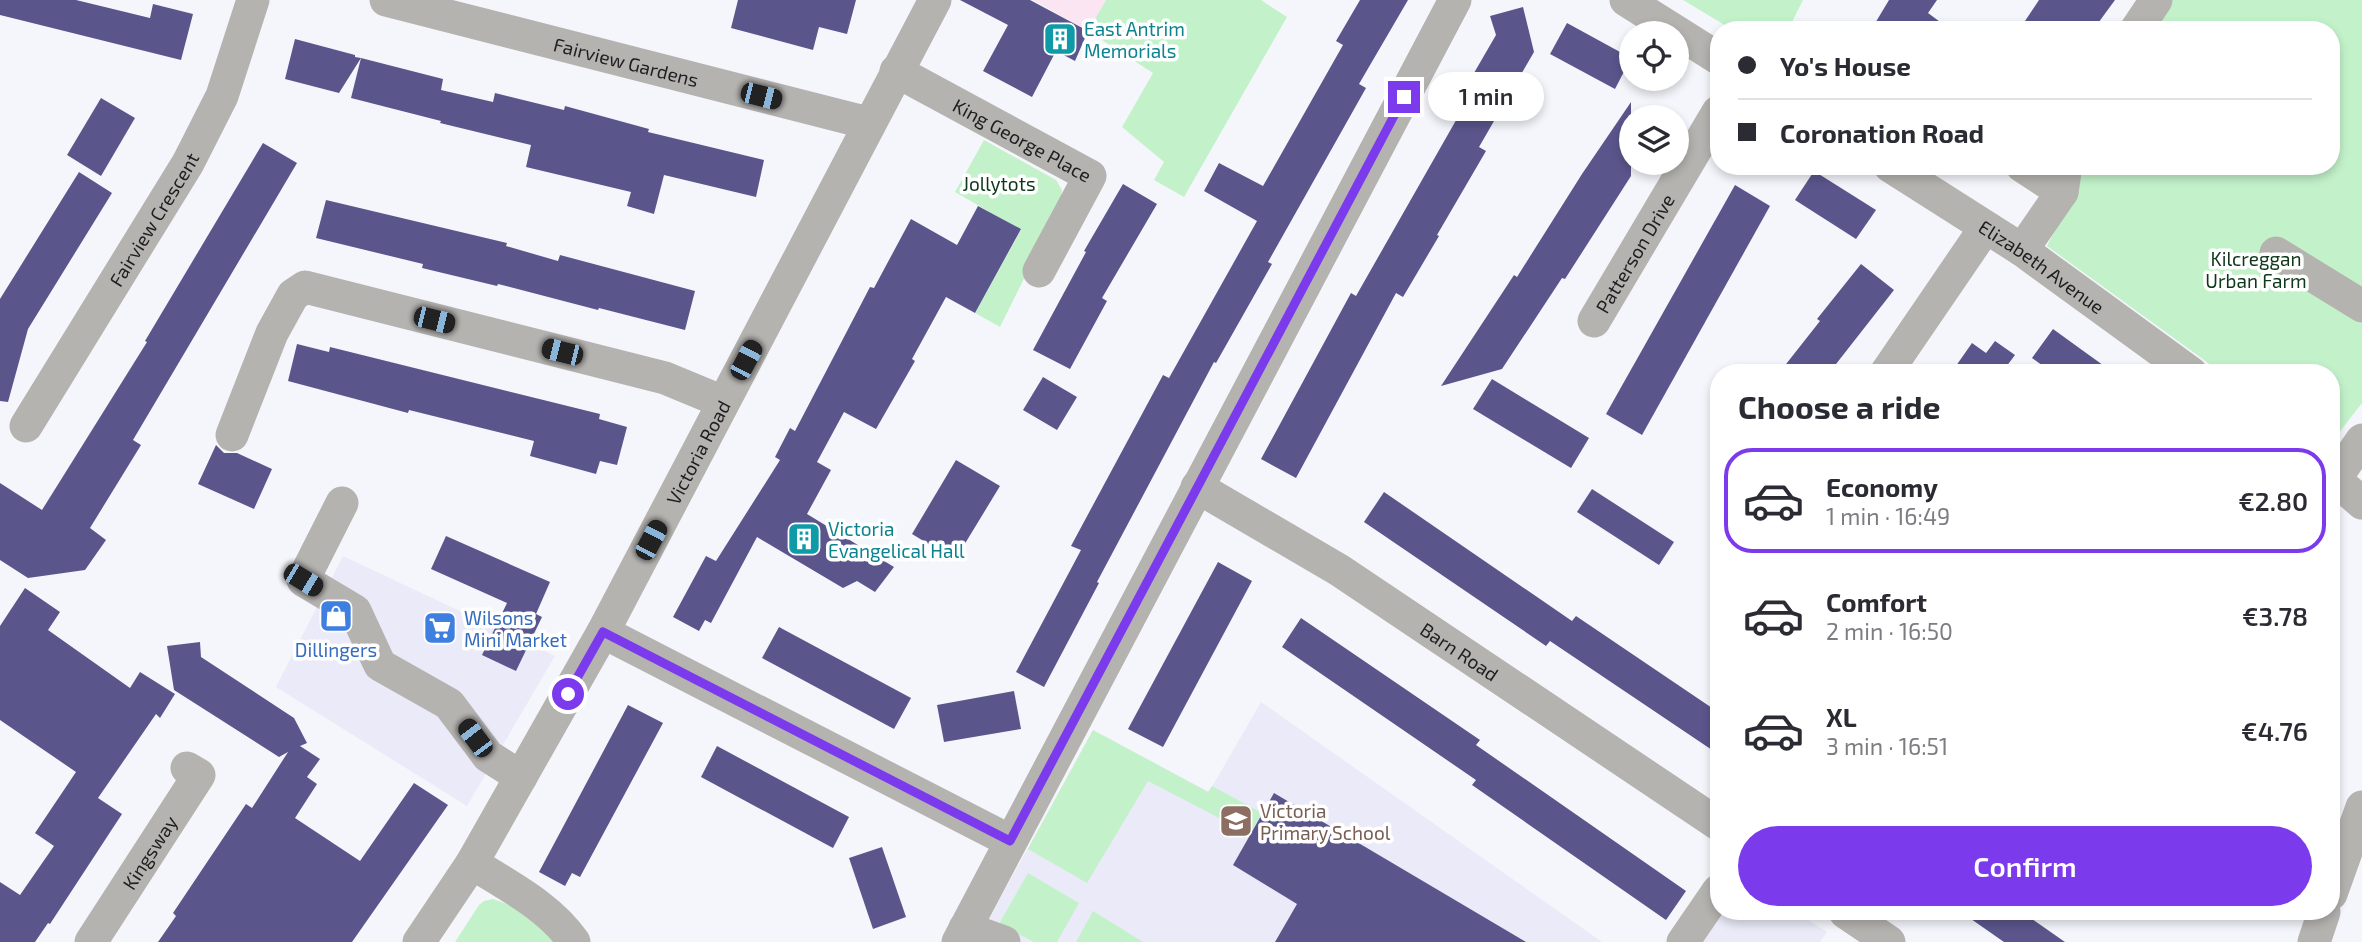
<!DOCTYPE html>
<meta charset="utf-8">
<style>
:root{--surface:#fff;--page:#f7f7f7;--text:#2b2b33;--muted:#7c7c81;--line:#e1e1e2;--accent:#7c3aed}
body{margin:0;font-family:"Exo 2",sans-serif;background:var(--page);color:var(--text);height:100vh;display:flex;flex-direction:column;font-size:26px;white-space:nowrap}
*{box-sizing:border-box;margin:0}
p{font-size:23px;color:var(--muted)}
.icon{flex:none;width:38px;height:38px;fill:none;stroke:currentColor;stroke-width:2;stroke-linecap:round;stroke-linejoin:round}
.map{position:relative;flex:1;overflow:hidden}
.details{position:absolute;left:1710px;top:364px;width:630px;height:556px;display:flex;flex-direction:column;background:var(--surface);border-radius:28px;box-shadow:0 4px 10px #0003}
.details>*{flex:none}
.hud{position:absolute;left:1710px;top:21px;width:630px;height:154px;border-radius:28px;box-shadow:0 4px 10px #0003;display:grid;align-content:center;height:154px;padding:0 28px;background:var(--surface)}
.tools{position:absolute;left:1619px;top:21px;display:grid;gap:14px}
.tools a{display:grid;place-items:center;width:70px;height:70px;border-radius:50%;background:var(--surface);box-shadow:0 4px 10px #0003;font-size:35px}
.end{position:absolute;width:32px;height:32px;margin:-16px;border:9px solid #7c3aed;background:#fff;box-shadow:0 0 0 4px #fff}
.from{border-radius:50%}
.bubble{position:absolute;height:49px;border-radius:24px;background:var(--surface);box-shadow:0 4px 10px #0003;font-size:23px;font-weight:600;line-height:49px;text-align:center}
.car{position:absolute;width:21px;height:42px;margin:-21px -10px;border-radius:9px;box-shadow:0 0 5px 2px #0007;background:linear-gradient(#222 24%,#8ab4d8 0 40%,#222 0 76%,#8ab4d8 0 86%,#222 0)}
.hud b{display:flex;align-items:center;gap:24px;height:66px;font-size:26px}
.hud b+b{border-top:2px solid var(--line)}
.hud i{width:18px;height:18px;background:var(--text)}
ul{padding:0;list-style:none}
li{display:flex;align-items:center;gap:21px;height:105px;margin:0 14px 10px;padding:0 14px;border:4px solid transparent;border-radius:28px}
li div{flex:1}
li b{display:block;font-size:26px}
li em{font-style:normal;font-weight:600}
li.active{border-color:var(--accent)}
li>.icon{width:63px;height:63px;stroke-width:1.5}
h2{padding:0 28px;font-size:32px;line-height:84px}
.cta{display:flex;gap:14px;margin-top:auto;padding:14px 28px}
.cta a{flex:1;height:80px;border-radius:42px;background:var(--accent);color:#fff;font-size:28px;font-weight:600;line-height:80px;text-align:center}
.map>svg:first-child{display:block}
</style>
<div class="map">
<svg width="2362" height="942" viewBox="0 0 2362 942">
<rect width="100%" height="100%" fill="#f5f6fc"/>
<g fill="#eaeaf8">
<polygon points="343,556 555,656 467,806 276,687"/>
<polygon points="1261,702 1602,942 976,942 1093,730 1209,792"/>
<polygon points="1718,912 1796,912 1827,932 1820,942 1683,942"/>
</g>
<polygon fill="#fbe5f2" points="1033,0 1106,0 1088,31"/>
<g fill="#c3f2ca">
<polygon points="1106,0 1261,0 1287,17 1184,197 1154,180 1164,162 1122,127 1153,73 1088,31"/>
<polygon points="1683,0 1803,0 1788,30 1733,30"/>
<polygon points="2169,0 2362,0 2362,403 2331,443 2331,373 2222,373 2047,246 2082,175 2082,166 2331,166 2331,30 2151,30"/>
<polygon points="984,140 1056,180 1062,190 1060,206 1000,327 975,313 1021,230 955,192"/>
<polygon points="1093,730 1208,792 1212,786 1262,813 1250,834 1148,781 1087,883 1028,849"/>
<polygon points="1028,873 1079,903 1057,942 1034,942 999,924"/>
<path d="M 493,899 C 517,906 539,924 555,942 L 455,942 L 479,905 L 484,901 Z"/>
<polygon points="1093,911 1143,942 1076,942"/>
</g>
<g fill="#5a568c">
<polygon points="0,0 76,0 150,18 153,4 193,14 181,60 0,15"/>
<polygon points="738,0 856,0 847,34 819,27 813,50 731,28"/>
<polygon points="960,0 1030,0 1088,31 1075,61 1056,51 1032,97 983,71 1008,25"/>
<polygon points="1360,0 1408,0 1359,84 1366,88 1268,262 1272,264 1216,363 1214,362 1097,582 1099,583 1044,687 1016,672 1081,550 1071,546 1163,375 1169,378 1257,221 1204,191 1219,163 1263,186 1343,45 1336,41"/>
<polygon points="1889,0 1937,0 1928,13 1951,30 1871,30"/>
<polygon points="2039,0 2115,0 2093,30 2019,30"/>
<polygon points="1523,7 1534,52 1479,147 1486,151 1437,235 1439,236 1403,297 1396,293 1296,478 1261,459 1351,293 1356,296 1463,108 1456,104 1496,35 1490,16"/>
<polygon points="1567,23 1631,58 1615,89 1550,54"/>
<polygon points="295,39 355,55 355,57 361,58 339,93 285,79"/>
<polygon points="361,58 443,79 441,90 493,102 495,93 564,110 565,106 649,129 648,132 764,160 756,197 664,175 654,214 627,206 631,192 526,167 531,145 440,123 441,121 351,98"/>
<polygon points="101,98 135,118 101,176 67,155"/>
<polygon points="1631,102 1631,176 1565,279 1562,278 1502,369 1441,386 1514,275 1517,277 1582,174"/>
<polygon points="263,143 297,163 133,440 141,445 90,528 106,540 85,570 28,578 0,560 0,483 42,510 147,342 145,341"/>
<polygon points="1814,171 1876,210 1856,239 1795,200"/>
<polygon points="79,172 112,193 28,329 8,402 0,401 0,299"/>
<polygon points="1123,184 1157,204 1102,298 1107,301 1070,369 1033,350 1086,252 1084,251"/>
<polygon points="1735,185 1770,206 1642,435 1606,414"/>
<polygon points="326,200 507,243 506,246 558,261 560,255 695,291 685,330 599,308 598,310 498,284 497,286 422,268 423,264 316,238"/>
<polygon points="978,206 1021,229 975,313 946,297 912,359 915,361 876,429 844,412 817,462 831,470 807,514 894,567 875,592 857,581 843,588 757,537 711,623 705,620 699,631 673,617 706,556 716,561 780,460 775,457 790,428 795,431 870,287 874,288 911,219 957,245"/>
<polygon points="1861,264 1894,290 1829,373 1779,373 1820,321 1817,319"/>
<polygon points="2053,329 2082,350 2114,373 2053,373 2032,358"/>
<polygon points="1995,341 2015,355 2006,367 2014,373 1951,373 1972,343 1986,353"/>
<polygon points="297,344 329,352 330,347 600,414 599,419 627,427 617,465 600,461 596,474 530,456 534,441 409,410 408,413 288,381"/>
<polygon points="1043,377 1077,397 1057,430 1023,410"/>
<polygon points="1492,379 1589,438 1571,468 1473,409"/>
<polygon points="216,445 224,453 237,453 272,469 254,509 198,484"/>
<polygon points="956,460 1000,486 955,560 912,534"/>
<polygon points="1592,489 1674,542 1659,565 1577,512"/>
<polygon points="1384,492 1572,621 1576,616 1718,712 1718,754 1550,641 1546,646 1364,522"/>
<polygon points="446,536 550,582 536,614 542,617 516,671 482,655 507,603 431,569"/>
<polygon points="1218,562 1252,581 1163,747 1128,729"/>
<polygon points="25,588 60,612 48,630 130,688 140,672 175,694 160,718 156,714 98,798 122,814 50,924 48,923 35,942 0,942 0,882 20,895 54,846 35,833 76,772 0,720 0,626"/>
<polygon points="1301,618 1480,740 1476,745 1686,891 1666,920 1472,785 1476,780 1282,647"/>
<polygon points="779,627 911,698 894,729 762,658"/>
<polygon points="200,642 201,657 294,718 307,743 300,746 320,759 307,777 317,784 295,818 360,861 414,783 448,805 352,942 158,942 176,916 173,913 246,804 252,808 288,752 279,757 174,690 167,646"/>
<polygon points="1014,691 1021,729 944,742 937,705"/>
<polygon points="628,705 663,723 580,877 572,873 565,886 539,872"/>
<polygon points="717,746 849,817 833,848 701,777"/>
<polygon points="1274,793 1526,942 1275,942 1297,904 1233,865"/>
<polygon points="882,847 906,917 873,929 849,858"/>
<polygon points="1961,912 2022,912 2065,942 2004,942"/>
</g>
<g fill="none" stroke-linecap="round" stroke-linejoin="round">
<g stroke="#b5b3b0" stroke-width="33">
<path id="s1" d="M 386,0 L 868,123"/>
<polyline points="1626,0 1718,58"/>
<polyline points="2136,30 2156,0"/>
<path id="s2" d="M 896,71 L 1090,176 L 1039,271"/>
<path id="s3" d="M 1890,166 L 2022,250 L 2191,373"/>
<polyline points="2022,166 2062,192"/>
<polyline points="2022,250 2062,192 2066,166"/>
<polyline points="2276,253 2362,306"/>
<path id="s4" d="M 1594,321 L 1718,112"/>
<polyline points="1886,373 1985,228"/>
<path id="s5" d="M 26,426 L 188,163 L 222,96 L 253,0"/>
<polyline points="232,435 272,333 293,295 305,287 665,378 723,402"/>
<polyline points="2331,476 2362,503"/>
<polyline points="2335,479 2362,440"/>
<path id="s6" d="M 1197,487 L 1339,570 L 1718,824"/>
<polyline points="342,503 303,580 355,611 380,665 449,704 488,756 521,777"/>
<polyline points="603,632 1010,841"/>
<path d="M 472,863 C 508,886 549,906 574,942"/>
<polyline points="2331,894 2362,807"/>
<polyline points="1845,912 1889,942"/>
<polyline points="965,928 1004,942"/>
<path id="s7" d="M 91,942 L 199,775 L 187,768"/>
<path id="s8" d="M 419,942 L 472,863 L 603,632 L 935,0"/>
<polyline points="958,942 1455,0"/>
<polyline points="1683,942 1718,891"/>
<polyline points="2314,942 2324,912"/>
</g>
</g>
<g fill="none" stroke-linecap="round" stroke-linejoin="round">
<polyline stroke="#7c3aed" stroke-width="9" points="568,694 603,632 1010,841 1404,97"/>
</g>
<defs>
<symbol id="building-square" viewBox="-11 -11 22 22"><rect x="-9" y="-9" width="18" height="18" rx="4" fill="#0f9aa8" stroke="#fff"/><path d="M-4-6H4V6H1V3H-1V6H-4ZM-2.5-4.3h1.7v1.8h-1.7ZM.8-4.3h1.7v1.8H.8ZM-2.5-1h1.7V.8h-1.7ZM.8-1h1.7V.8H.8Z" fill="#fff"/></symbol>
<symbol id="shop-square" viewBox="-11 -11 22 22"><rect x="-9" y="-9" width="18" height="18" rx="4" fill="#3f7fe0" stroke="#fff"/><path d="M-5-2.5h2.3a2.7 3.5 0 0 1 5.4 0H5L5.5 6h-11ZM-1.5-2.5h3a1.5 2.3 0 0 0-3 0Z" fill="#fff"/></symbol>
<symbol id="supermarket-square" viewBox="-11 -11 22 22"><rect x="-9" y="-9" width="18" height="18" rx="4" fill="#3f7fe0" stroke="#fff"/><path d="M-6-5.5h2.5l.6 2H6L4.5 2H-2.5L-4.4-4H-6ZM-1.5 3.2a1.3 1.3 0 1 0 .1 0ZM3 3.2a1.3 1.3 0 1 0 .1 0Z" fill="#fff"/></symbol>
<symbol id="school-square" viewBox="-11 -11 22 22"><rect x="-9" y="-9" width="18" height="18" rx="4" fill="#8d6e63" stroke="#fff"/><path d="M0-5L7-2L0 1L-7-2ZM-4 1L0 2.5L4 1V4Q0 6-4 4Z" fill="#fff"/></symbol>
</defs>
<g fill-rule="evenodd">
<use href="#building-square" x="1041" y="20" width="38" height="38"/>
<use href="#building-square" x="785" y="520" width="38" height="38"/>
<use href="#shop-square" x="317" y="597" width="38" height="38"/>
<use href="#supermarket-square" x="421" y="609" width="38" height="38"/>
<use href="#school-square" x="1217" y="802" width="38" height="38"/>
</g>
<g text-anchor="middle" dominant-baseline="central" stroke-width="7" stroke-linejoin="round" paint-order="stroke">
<g font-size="19" fill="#0d838f" stroke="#fff" text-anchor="start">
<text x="1084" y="28">East Antrim<tspan x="1084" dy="22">Memorials</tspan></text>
<text x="828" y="528">Victoria<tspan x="828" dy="22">Evangelical Hall</tspan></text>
</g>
<g font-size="19" fill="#1e1e20" stroke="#fff">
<text stroke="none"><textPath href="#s1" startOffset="248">Fairview Gardens</textPath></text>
<text stroke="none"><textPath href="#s2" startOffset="144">King George Place</textPath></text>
<text stroke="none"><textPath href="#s5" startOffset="243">Fairview Crescent</textPath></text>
<text stroke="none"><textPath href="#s4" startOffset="79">Patterson Drive</textPath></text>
<text stroke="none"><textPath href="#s3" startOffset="182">Elizabeth Avenue</textPath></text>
<text stroke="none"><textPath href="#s8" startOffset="564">Victoria Road</textPath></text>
<text stroke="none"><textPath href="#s6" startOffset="310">Barn Road</textPath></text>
<text stroke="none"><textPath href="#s7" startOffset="107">Kingsway</textPath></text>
</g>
<g font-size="19" fill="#0f371a" stroke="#fff">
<text x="999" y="183">Jollytots</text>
<text x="2256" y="258">Kilcreggan<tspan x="2256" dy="22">Urban Farm</tspan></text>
</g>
<g font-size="19" fill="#366cbe" stroke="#fff" text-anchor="start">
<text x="464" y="617">Wilsons<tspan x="464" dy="22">Mini Market</tspan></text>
<text x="336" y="649" text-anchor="middle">Dillingers</text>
</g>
<g font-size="19" fill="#785e54" stroke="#fff" text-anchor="start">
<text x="1260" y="810">Victoria<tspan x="1260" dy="22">Primary School</tspan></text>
</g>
</g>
</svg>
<div class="tools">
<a><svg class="icon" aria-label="locate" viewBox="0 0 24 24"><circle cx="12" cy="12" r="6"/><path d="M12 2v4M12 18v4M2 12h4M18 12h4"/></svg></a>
<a><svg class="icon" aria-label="layers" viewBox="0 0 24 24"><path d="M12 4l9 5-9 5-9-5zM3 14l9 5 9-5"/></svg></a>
</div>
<i class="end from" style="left:568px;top:694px"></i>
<i class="end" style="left:1404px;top:97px"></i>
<div class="bubble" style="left:1428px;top:72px;width:116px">1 min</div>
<i class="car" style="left:761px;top:96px;rotate:104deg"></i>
<i class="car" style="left:434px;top:320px;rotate:104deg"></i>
<i class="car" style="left:562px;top:352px;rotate:284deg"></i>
<i class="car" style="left:746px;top:360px;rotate:28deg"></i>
<i class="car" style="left:651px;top:540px;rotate:28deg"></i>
<i class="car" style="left:303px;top:580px;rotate:121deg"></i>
<i class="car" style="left:475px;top:738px;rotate:323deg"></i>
<div class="hud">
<b><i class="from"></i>Yo's House</b>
<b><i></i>Coronation Road</b>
</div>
<section class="details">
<h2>Choose a ride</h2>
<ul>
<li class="active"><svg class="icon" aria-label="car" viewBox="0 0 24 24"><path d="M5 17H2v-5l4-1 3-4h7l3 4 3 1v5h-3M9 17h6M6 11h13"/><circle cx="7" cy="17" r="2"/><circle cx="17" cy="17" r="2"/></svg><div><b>Economy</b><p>1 min · 16:49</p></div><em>€2.80</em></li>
<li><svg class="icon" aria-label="car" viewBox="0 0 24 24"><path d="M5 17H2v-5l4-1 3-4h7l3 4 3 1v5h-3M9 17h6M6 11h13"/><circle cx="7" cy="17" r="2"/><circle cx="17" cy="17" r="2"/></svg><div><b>Comfort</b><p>2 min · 16:50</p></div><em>€3.78</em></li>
<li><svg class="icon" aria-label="car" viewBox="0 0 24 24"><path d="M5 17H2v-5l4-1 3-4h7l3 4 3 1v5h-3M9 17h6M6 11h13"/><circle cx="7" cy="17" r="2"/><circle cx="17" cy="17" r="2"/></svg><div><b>XL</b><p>3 min · 16:51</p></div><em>€4.76</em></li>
</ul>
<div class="cta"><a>Confirm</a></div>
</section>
</div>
